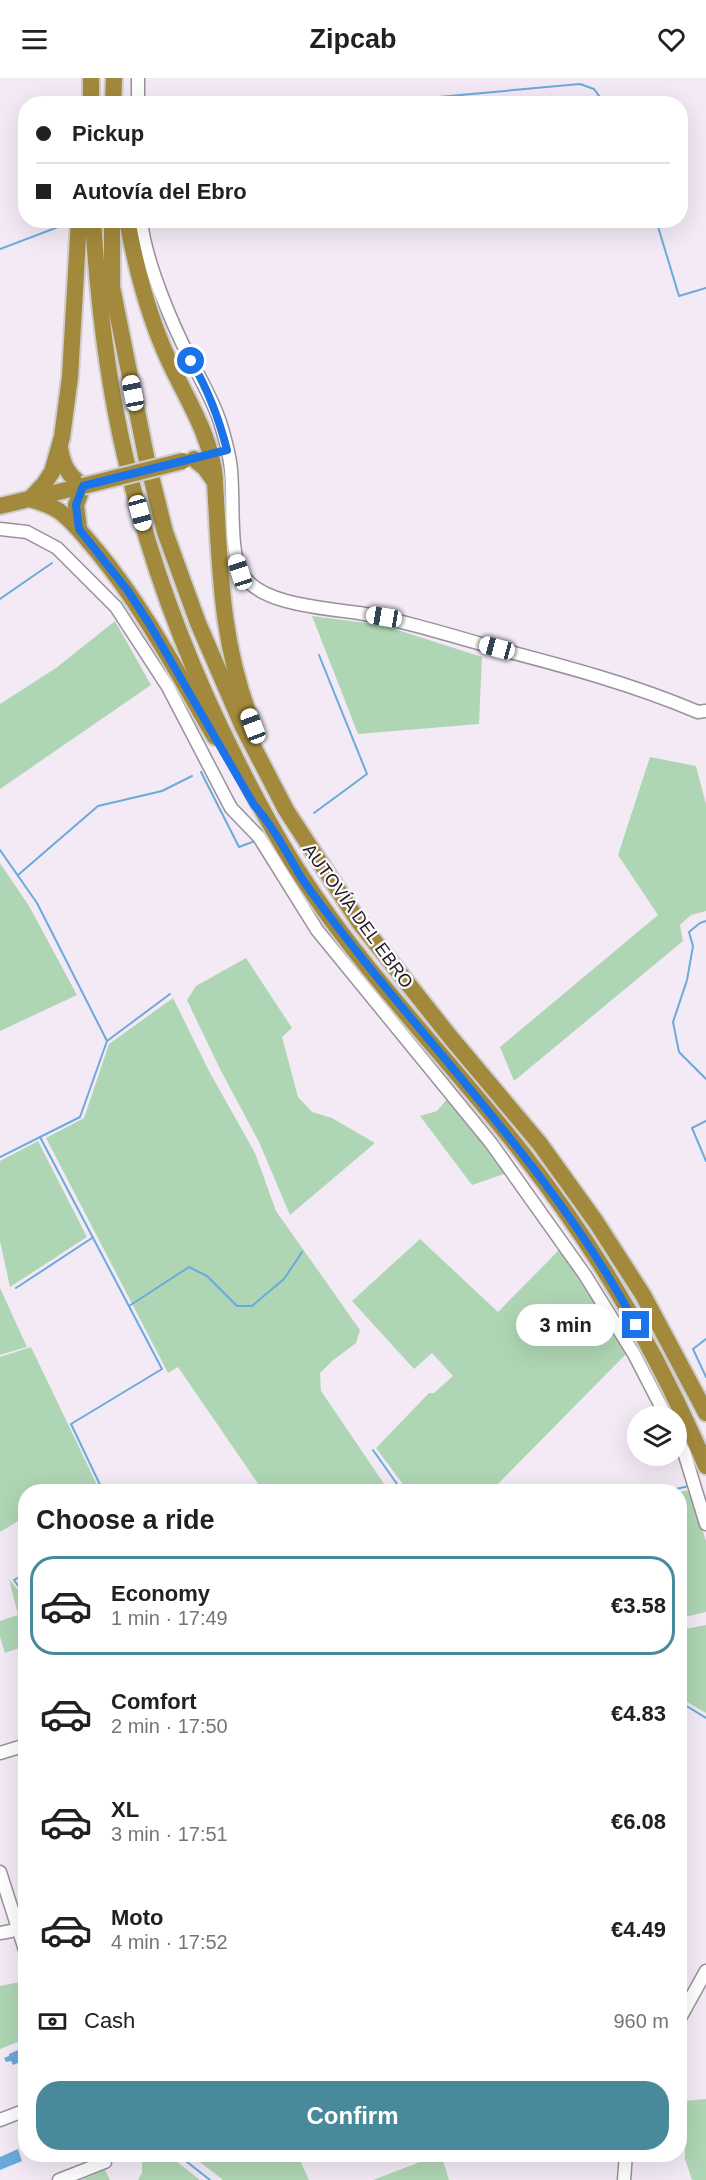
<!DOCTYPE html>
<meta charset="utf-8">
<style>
:root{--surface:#fff;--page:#f6f6f6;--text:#202124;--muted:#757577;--line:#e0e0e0;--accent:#488a9b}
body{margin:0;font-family:Helvetica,sans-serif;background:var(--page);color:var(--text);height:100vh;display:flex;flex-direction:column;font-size:22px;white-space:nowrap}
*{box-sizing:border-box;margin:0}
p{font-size:20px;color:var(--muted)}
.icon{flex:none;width:33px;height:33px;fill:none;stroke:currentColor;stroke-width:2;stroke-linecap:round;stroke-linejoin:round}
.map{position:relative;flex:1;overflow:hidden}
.drawer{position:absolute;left:18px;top:1406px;width:669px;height:678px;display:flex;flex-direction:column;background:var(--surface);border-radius:24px;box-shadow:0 6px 24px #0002}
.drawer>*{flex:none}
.banner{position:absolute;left:18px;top:18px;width:670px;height:132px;border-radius:24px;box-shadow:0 6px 24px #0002;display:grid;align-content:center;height:132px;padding:0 18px;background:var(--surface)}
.fabs{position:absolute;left:627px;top:1328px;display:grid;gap:12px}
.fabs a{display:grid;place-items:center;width:60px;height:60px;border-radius:50%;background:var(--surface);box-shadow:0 6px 24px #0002;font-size:30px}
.end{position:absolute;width:27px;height:27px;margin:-14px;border:8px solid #1a73e8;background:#fff;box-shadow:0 0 0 3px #fff}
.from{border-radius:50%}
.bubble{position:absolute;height:42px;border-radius:21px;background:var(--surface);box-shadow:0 6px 24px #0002;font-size:20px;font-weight:700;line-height:42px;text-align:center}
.car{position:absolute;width:18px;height:36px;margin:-18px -9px;border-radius:8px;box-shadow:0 0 4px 2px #0007;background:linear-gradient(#fff 24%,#345 0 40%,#fff 0 76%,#345 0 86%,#fff 0)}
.banner b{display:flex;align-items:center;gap:21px;height:57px;font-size:22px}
.banner b+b{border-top:2px solid var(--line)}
.banner i{width:15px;height:15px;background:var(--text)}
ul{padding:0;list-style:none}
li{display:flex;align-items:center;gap:18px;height:99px;margin:0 12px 9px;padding:0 6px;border:3px solid transparent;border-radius:24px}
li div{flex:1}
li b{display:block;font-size:22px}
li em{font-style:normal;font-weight:700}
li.active{border-color:var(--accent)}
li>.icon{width:54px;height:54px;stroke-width:1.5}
h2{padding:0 18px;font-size:27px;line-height:72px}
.pay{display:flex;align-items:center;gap:15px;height:66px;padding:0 18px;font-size:22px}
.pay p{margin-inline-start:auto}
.primary-button{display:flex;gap:12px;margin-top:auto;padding:12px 18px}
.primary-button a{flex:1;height:69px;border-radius:24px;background:var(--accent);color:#fff;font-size:24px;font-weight:700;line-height:69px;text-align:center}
header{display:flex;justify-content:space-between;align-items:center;height:78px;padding:0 18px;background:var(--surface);font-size:27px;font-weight:700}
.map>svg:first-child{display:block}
</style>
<header><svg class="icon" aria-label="menu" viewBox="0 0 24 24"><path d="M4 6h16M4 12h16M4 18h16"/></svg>Zipcab<svg class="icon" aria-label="heart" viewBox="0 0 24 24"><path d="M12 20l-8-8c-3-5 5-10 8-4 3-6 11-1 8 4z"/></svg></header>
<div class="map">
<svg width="706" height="2102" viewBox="0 0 706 2102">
<rect width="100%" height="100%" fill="#f3eaf5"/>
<g fill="#afd6b4">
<polygon points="312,538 382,547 482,579 479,646 358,656"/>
<polygon points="115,543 151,607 0,711 0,626 56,590"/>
<polygon points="650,679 696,688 706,726 706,833 691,837 680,847 683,863 514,1003 500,969 658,837 618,777"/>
<polygon points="0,785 29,828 77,917 0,953"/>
<polygon points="246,880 292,950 282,959 298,1019 312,1034 332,1040 375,1065 290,1137 259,1064 219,989 187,922 196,908"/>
<polygon points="173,920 209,993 255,1075 276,1133 360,1252 356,1265 332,1283 320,1295 321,1313 389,1413 263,1413 178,1289 168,1295 46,1060 84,1040 109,966"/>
<polygon points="448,1020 507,1095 472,1107 420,1038 437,1033"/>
<polygon points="38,1063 87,1159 10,1209 0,1163 0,1083"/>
<polygon points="420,1161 498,1234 560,1171 626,1276 491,1413 408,1413 376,1370 429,1315 434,1315 453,1298 432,1275 414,1291 352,1223"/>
<polygon points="0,1210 27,1269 0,1277"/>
<polygon points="31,1269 100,1413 26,1413 25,1439 0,1454 0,1279"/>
<polygon points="690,1412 706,1463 706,1534 680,1540 680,1414"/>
<polygon points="9,1501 25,1521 25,1568 5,1575 0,1559 0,1543 18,1537"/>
<polygon points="706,1547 706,1635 680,1620 680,1552"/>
<polygon points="25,1903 25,1961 0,1971 0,1908"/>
<polygon points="706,2021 706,2102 692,2102 685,2081 684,2023"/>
<polygon points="142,2076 167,2076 200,2102 138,2102 142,2095"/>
<polygon points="190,2076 297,2076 309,2102 223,2102"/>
<polygon points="441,2076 449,2102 373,2102"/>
<polygon points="105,2092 110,2102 81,2102"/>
</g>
<g fill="#6baadc">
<polygon points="25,1969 25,1982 13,1987 11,1983 6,1984 4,1980 9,1978 9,1976"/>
<polygon points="18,2071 22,2083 0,2092 0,2079"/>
</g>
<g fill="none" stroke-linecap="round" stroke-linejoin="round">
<g stroke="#6baadc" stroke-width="2">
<polyline points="362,26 580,6 594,11 605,26"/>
<polyline points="656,142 679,218 706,210"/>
<polyline points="0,171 66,146"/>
<polyline points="0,521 52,485"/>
<polyline points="201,694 239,769 255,763"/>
<polyline points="314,735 367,696 319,577"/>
<polyline points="0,772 37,825 107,963 80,1039 0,1079"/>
<polyline points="18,797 98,728 162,713 192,698"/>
<polyline points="706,843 700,845 689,854 693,868 687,902 673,944 679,974 706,1001"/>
<polyline points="107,963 170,916"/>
<polyline points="706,1043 692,1050 706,1083"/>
<polyline points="40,1059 162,1291 71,1346 103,1413"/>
<polyline points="16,1210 92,1160"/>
<polyline points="129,1228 189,1189 207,1198 237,1228 252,1228 284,1201 302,1174"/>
<polyline points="706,1261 693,1271 706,1299"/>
<polyline points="373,1372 402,1413"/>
<polyline points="667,1413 689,1408"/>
<polyline points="26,1495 14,1502 26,1519"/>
<polyline points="680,1624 706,1640"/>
<polyline points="177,2076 210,2102"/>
</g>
<defs>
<g id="minor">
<polyline points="138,26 138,0"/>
<path d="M 141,142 C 145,183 172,246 191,283 C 202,303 213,323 220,344 C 224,357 228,371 230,384 C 235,413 228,473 242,496 C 261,527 325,530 359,535 C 405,543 450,557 495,570 C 564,588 632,606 698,634 L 706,633"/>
<polyline points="0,451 27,454 57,470 116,529 168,609 231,730 259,759 317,852 491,1065 585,1197 634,1276 666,1338"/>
<polyline points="676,1359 684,1374 706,1446"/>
<polyline points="0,1675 26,1667"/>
<polyline points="0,1794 26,1875"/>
<polyline points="0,1855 11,1853 26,1845"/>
<polyline points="680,1940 706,1893"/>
<polyline points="0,2042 26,2032"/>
<polyline points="59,2102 105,2084 105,2076"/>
<polyline points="624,2102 626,2076"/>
</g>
<g id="highway">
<polyline points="91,0 91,26"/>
<polyline points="113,26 114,0"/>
<path d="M 93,142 C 98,222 107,303 126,382 C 150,485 188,586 236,681 C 256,721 277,761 302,799 C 366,898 451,983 523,1076 C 597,1171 659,1277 706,1388"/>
<polyline points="112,142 112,209 146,378 165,454 198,545 243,649 286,732 359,844 451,960 540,1066 596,1144 643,1217 706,1335"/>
<path d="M 127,142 C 136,190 148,238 169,283 C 187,322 211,357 215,401"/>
<path d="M 60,370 C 63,388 68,397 83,408"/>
<path d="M 194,381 L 205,390 L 215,404 C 220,487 220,562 251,642"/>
<path d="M 30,421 C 40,424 50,427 59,433 C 74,444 85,459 97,473 C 144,530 178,596 215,659"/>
<polyline points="30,421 44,406 52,394 62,359 70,299 79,142"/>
<polyline points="0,428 83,408"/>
<polyline points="79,451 76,427 83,408"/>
</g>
</defs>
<use href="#minor" stroke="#99919b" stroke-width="15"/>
<use href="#highway" stroke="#cecdce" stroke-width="20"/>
<use href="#minor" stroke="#fff" stroke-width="12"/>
<use href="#highway" stroke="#a3893c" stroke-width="16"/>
<defs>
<polyline id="highway-bridge" points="83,408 183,383"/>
</defs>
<use href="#highway-bridge" stroke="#cecdce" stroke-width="20" stroke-linecap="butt"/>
<use href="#highway-bridge" stroke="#a3893c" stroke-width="16"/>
</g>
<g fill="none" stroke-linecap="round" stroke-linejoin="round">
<path stroke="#1a73e8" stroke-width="8" d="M 191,283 C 208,311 219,341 227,372 L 83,408 L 76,427 L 79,451 L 128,513 L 150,547 L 254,727 C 273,748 286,774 301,799 C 319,826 341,853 361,879 C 456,998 564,1111 636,1247"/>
</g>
<g text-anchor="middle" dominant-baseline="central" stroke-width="4.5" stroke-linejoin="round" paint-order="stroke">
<g font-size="18" fill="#201d21" stroke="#fdfafe">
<text transform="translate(358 838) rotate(54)">AUTOVÍA DEL EBRO</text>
</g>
</g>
</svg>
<div class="fabs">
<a><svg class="icon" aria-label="layers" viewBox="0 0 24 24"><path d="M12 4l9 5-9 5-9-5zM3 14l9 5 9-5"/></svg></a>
</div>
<i class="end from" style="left:191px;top:283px"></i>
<i class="end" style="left:636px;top:1247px"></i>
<div class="bubble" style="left:516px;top:1226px;width:99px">3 min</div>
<i class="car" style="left:133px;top:315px;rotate:349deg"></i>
<i class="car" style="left:140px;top:435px;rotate:165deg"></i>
<i class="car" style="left:240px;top:494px;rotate:342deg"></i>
<i class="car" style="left:384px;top:539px;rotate:279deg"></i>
<i class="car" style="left:497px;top:570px;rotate:285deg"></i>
<i class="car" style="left:253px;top:648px;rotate:339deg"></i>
<div class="banner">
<b><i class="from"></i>Pickup</b>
<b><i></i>Autovía del Ebro</b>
</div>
<section class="drawer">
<h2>Choose a ride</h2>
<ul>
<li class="active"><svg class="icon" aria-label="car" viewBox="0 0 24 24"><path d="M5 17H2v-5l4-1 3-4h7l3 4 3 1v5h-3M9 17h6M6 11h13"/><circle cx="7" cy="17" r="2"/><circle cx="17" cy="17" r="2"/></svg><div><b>Economy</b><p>1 min · 17:49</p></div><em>€3.58</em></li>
<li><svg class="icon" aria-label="car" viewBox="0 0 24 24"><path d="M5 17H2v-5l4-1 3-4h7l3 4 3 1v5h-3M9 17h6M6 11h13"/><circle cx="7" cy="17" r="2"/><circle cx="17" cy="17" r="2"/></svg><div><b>Comfort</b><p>2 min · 17:50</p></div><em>€4.83</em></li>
<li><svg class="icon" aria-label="car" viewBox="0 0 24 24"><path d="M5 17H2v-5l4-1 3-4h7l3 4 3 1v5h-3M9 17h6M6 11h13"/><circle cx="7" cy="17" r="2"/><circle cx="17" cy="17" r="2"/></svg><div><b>XL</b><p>3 min · 17:51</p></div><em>€6.08</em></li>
<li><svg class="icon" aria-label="car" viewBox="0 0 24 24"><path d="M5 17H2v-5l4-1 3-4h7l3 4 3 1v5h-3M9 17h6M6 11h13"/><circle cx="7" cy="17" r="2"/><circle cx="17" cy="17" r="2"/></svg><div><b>Moto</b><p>4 min · 17:52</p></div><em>€4.49</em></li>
</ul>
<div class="pay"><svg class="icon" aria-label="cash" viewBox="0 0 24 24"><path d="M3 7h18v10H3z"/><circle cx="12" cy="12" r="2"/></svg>Cash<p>960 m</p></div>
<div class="primary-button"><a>Confirm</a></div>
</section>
</div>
